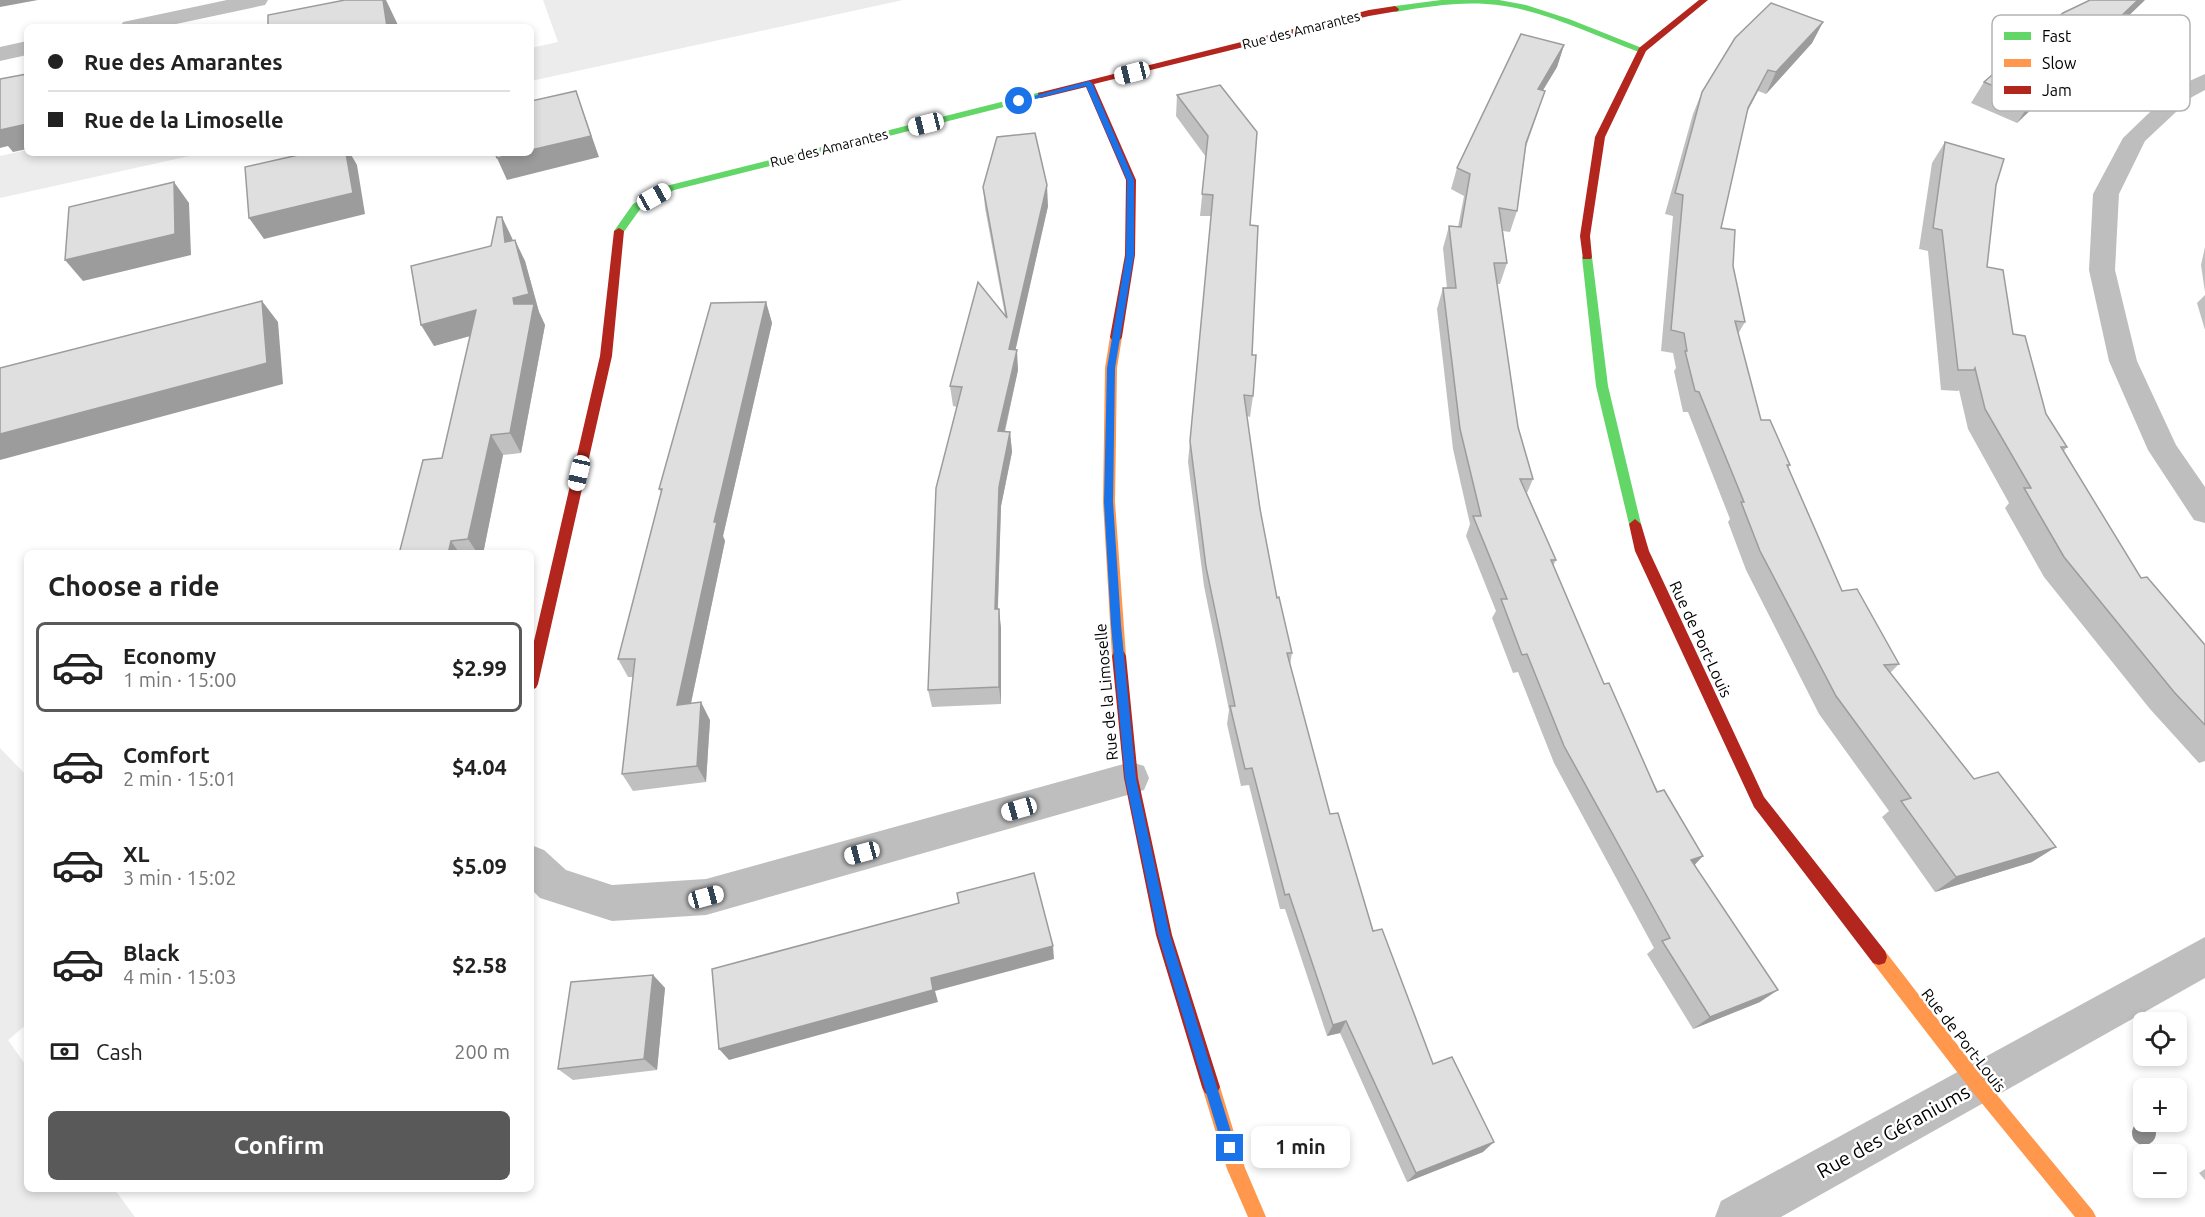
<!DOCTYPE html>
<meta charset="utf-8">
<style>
:root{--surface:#fff;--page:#f6f6f6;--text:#222;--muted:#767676;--line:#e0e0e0;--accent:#595959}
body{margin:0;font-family:Ubuntu,sans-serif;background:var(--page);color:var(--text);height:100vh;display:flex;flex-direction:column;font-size:22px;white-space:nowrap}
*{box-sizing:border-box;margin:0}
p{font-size:20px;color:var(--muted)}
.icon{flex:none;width:33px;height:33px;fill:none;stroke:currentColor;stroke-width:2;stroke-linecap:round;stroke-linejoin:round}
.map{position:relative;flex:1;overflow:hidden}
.drawer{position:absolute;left:24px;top:550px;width:510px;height:642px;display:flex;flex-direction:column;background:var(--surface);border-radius:9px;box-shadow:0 3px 9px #0003}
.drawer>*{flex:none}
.banner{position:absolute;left:24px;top:24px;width:510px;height:132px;border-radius:9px;box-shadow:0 3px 9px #0003;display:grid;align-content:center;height:132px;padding:0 24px;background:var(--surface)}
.tools{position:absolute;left:2133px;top:1012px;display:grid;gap:12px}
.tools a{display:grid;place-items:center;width:54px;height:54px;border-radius:9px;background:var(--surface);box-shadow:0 3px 9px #0003;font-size:30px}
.end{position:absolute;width:27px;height:27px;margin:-14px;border:8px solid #1a73e8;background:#fff;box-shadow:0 0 0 3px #fff}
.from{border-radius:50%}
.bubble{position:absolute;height:42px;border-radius:9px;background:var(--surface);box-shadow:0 3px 9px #0003;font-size:20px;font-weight:700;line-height:42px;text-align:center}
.car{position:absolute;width:18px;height:36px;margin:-18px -9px;border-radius:8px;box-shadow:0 0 4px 2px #0007;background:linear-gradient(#fff 24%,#345 0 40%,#fff 0 76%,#345 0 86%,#fff 0)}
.banner b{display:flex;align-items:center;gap:21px;height:57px;font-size:22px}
.banner b+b{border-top:2px solid var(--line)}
.banner i{width:15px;height:15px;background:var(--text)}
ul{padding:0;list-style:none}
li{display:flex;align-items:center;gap:18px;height:90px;margin:0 12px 9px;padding:0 12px;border:3px solid transparent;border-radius:9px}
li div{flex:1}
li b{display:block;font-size:22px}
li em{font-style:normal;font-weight:700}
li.current{border-color:var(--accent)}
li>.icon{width:54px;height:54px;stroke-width:1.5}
h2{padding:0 24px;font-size:27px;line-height:72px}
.pay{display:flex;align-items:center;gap:15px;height:66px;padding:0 24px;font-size:22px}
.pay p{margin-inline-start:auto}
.primary-button{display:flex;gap:12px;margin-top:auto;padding:12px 24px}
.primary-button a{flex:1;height:69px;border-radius:9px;background:var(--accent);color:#fff;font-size:24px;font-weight:700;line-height:69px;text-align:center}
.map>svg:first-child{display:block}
</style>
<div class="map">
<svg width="2205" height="1217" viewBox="0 0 2205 1217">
<rect width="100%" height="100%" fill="#fff"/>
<g fill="#ececec">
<polygon points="543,0 903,0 531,81 531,48 558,42"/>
<polygon points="27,150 27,153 203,153 0,198 0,156"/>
<polygon points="0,748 27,776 27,1024 8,1040 27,1067 27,1190 115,1190 135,1217 0,1217"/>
</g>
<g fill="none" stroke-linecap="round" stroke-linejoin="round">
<g fill="#bebebe" fill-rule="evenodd">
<polygon points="227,0 268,0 265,5 162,27 120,27 123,22"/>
<polygon points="27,41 27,55 0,61 0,47"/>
<polygon points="2205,74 2205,90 2192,97 2145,141 2119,194 2115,270 2137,361 2176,445 2205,487 2205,523 2194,520 2148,450 2109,361 2089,270 2093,194 2123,138 2176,87"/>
<polygon points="1131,762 1144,766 1149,778 1144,790 1131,794 706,915 612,921 540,898 531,889 531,845 544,850 566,870 612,885 706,879"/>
<polygon points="2205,937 2205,978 1781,1217 1715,1217 1721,1201"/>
</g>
<g fill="#63d668" fill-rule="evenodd">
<path d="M 1441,0 L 1499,0 L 1526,5 L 1569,19 L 1647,50 L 1639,52 C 1590,34 1539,7 1486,4 C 1456,2 1425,7 1395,12 L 1391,9 L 1395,6 Z"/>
<polygon points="1041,92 1044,93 1044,97 674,190 641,208 623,233 615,233 614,231 633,204 666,186"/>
<polygon points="1587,253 1592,257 1608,386 1641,524 1635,529 1629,524 1596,386 1582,257"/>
</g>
<g fill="#ff974d" fill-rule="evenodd">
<polygon points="1116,333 1122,337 1117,368 1115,502 1126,656 1124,660 1119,662 1114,660 1112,656 1103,502 1105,368 1110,337"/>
<polygon points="1879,949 1885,951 1983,1078 2093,1211 2096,1217 2075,1217 1971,1090 1873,963 1871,957 1873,951"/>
<polygon points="1211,1078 1217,1081 1220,1087 1245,1168 1266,1217 1248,1217 1227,1169 1202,1087 1205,1081"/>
</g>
<g fill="#b3261e" fill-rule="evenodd">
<polygon points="1699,0 1708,0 1646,51 1605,137 1590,236 1592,257 1591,259 1583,259 1580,236 1595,137 1639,48"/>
<polygon points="1395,6 1399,9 1398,11 1369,16 1094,84 1136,180 1135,255 1122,337 1120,340 1112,340 1110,337 1125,255 1126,180 1086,87 1041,98 1038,97 1038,93 1369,10"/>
<polygon points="619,228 624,231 612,356 538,684 536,688 531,690 531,654 600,356 614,231"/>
<polygon points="1635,519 1641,524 1649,551 1764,797 1885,951 1887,957 1885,963 1879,965 1873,963 1754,807 1635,551 1629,524"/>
<polygon points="1119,650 1124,652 1126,656 1138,778 1172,935 1220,1087 1217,1093 1211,1096 1205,1093 1202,1087 1156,935 1124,778 1112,656 1114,652"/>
</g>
</g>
<circle fill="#8f8f8f" cx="2144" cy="1133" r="12"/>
<g fill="#c0c0c0">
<polygon points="2145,0 2017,123 1971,103 1984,82"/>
<polygon points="1823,22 1812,43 1766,94 1758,91 1747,112 1721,228 1733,266 1745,322 1738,334 1761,420 1790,465 1788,468 1842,591 1899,664 1890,673 2032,862 1935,892 1882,817 1889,811 1819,714 1746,570 1728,522 1730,519 1688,412 1683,412 1674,371 1676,368 1673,353 1661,351 1673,216 1665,214 1693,114 1702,92"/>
<polygon points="1564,45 1557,67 1543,90 1538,112 1526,147 1517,211 1510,232 1503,231 1507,263 1500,284 1497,284 1518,427 1533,479 1527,493 1556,560 1553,566 1604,684 1695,865 1760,1002 1693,1029 1647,954 1654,948 1554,763 1518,672 1513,673 1492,618 1496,611 1466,536 1470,524 1453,449 1437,309 1443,288 1447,288 1443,248 1449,226 1458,227 1464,196 1451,189 1457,168"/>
<polygon points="1220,85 1250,225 1252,355 1253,396 1250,417 1247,416 1260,509 1277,598 1292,653 1290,665 1330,814 1373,931 1433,1064 1483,1152 1407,1182 1340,1033 1327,1036 1285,909 1280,909 1249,785 1241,786 1227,724 1229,710 1204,586 1188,462 1211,216 1200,216 1206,157 1176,116 1177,95"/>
<polygon points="1945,142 1996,185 1987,267 2013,334 2046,414 2067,447 2063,452 2141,578 2205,645 2205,761 2199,763 2150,709 2044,577 2005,508 2009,503 1968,429 1959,390 1958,391 1941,390 1928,251 1919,249 1932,163"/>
<polygon points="983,187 1048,206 1015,350 1018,370 1005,432 1010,432 1012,452 1001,506 998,609 1001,628 1001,704 932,707 928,690 957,407 953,406 950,386 1005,315 985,208"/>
<polygon points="512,238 513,240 525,261 539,312 545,325 521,453 503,455 483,554 399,554 442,458 470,336 434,346 491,246"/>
<polygon points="2205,247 2205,292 2201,265"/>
<polygon points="2205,295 2205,330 2197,303"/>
<polygon points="766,302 772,323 723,536 725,541 691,703 710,720 706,782 633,791 622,774 633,677 628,677 618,659 661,492 659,489"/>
<polygon points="653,975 665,988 657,1070 573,1080 558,1069"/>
<polygon points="2205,1169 2205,1180 2199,1173"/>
</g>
<g fill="#9c9c9c">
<polygon points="0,0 38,0 0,7"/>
<polygon points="383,0 386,0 397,23 398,27 387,27"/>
<polygon points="2138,0 2145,0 2017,123 2031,102"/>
<polygon points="1823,22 1812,43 1766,94 1776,72"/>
<polygon points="1564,45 1557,67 1531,110 1538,89"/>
<polygon points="1768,70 1758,91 1738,129 1748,108"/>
<polygon points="576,91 599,157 507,180 497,158 519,153 531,153 531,150"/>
<polygon points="27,124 27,149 13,152 8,146 0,148 0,127"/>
<polygon points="346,153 350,153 357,165 365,214 264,239 249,218"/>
<polygon points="174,182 189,203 191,255 83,281 65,260"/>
<polygon points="1047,185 1048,206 1011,370 1009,349"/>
<polygon points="502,217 512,238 516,263 505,242"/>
<polygon points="515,240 525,261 539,312 545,325 521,453 510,433"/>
<polygon points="262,301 278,322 283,384 0,460 0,434"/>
<polygon points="766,302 772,323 723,536 725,541 687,722 677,705 714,522"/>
<polygon points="476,310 488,331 434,346 421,325"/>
<polygon points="1017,350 1018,370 1000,451 998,431"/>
<polygon points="1010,432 1012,452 1001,506 997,628 995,609 999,487"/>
<polygon points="491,435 503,455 483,554 478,554 468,539"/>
<polygon points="451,541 460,554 448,554"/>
<polygon points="999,609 1001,628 1001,704 999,687"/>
<polygon points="701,702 710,720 706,782 697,766"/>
<polygon points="2056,847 2032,862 1935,892 1956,877"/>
<polygon points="1703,856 1689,871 1691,860"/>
<polygon points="1053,946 1054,959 935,991 938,1002 729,1060 719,1049 931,978"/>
<polygon points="653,975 665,988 657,1070 644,1059"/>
<polygon points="1778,990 1760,1002 1693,1029 1710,1017"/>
<polygon points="1346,1021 1340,1033 1327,1036 1333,1025"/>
<polygon points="1494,1142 1483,1152 1407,1182 1416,1173"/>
</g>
<g fill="#dfdfdf" stroke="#9c9c9c" stroke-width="1.5">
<polygon points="345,0 383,0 387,27 268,27 268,15"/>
<polygon points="2090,0 2138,0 2031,102 1984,82 2063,13"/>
<polygon points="1771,3 1823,22 1776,72 1768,70 1748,108 1721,228 1735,230 1733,266 1745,322 1735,321 1761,420 1770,420 1790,465 1787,465 1842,591 1857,589 1899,664 1884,665 1974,779 1998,772 2056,847 1956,877 1901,801 1911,798 1836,696 1760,551 1741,502 1744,502 1699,392 1695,391 1685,351 1687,351 1684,333 1671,330 1683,195 1675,193 1702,92 1735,38"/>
<polygon points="1521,34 1564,45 1538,89 1545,91 1526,143 1517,211 1499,208 1507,263 1494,263 1518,427 1533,479 1520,479 1556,560 1551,560 1604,684 1609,683 1657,792 1664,790 1703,856 1691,860 1778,990 1710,1017 1662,941 1670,938 1564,746 1527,654 1522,655 1501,599 1507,599 1473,516 1481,516 1460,429 1443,288 1456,288 1449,226 1461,227 1470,174 1457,168"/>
<polygon points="27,74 27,124 0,130 0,79"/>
<polygon points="1220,85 1257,132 1250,225 1258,226 1252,355 1256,355 1253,396 1244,395 1260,509 1277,598 1279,597 1292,653 1287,653 1330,814 1338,813 1373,931 1382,929 1433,1064 1452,1057 1494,1142 1416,1173 1346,1021 1333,1025 1289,894 1285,895 1252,768 1245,769 1230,706 1235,706 1206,567 1190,441 1213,195 1202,194 1208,136 1177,95"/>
<polygon points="576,91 591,136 531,150 531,101"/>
<polygon points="1035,133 1047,185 1009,349 1017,350 998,431 1010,432 999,487 995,609 999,609 999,687 928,690 936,488 962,387 950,386 978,282 1007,318 983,187 997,137"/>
<polygon points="1945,142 2004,159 1996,185 1987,267 2003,270 2013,334 2025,336 2046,414 2067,447 2061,447 2141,578 2147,577 2205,645 2205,725 2174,692 2064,557 2024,488 2031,488 1985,409 1975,368 1974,370 1958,370 1942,230 1933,228"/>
<polygon points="307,153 346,153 353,193 249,218 245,167"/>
<polygon points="495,153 519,153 497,158"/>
<polygon points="174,182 175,234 65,260 69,207"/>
<polygon points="497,217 502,217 505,242 515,240 529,294 513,298 514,304 534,304 510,433 491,435 468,539 451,541 448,554 399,554 423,460 442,458 476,310 421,325 411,266 491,246"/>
<polygon points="262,301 267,363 0,434 0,368"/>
<polygon points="766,302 714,522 717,522 677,705 701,702 697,766 622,774 635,659 618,659 662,489 659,489 711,303"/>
<polygon points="1034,873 1053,946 931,978 933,990 719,1049 712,969 959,903 957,893"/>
<polygon points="653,975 644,1059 558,1069 571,982"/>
</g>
<polygon fill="#1a73e8" points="1089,81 1092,83 1134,180 1134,255 1115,368 1113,502 1121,625 1136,778 1170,935 1236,1148 1234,1152 1230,1154 1225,1152 1223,1148 1158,935 1125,778 1111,625 1104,502 1107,368 1126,255 1127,180 1086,86 1019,103 1015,101"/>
<g text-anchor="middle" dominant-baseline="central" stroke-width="5" stroke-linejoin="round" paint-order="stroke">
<g font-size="14" fill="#000" stroke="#fff">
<text transform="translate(1301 30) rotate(-14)">Rue des Amarantes</text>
<text transform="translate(829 148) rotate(-14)">Rue des Amarantes</text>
</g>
<g font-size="16" fill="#000" stroke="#fff">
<text transform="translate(1701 639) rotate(65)">Rue de Port-Louis</text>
<text transform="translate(1106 692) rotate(-95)">Rue de la Limoselle</text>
<text transform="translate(1964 1040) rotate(52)">Rue de Port-Louis</text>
</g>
<g font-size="20" fill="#000" stroke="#fff">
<text transform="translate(1893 1131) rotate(-29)">Rue des Géraniums</text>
</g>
</g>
<rect x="1992" y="15" width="198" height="96" rx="9" fill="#fff" stroke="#b2b2b2" stroke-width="1.5"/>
<rect x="2004" y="32" width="27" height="8" fill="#63d668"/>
<rect x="2004" y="59" width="27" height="8" fill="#ff974d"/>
<rect x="2004" y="86" width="27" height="8" fill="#b3261e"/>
<g font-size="16" fill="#000">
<text x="2042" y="42">Fast</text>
<text x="2042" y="69">Slow</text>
<text x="2042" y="96">Jam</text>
</g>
</svg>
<div class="tools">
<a><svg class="icon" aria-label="locate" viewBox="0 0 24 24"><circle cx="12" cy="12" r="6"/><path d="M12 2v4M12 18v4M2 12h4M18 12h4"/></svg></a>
<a>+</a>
<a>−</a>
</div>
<i class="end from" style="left:1019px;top:101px"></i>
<i class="end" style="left:1230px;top:1148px"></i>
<div class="bubble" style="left:1251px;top:1126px;width:99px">1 min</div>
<i class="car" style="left:1132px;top:73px;rotate:256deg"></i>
<i class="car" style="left:926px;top:124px;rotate:256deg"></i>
<i class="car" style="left:654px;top:197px;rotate:61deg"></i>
<i class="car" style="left:579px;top:473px;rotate:193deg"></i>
<i class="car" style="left:1019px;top:809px;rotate:254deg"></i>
<i class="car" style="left:862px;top:853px;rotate:255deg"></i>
<i class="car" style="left:706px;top:897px;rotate:75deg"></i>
<div class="banner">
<b><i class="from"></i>Rue des Amarantes</b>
<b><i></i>Rue de la Limoselle</b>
</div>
<section class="drawer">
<h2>Choose a ride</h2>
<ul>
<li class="current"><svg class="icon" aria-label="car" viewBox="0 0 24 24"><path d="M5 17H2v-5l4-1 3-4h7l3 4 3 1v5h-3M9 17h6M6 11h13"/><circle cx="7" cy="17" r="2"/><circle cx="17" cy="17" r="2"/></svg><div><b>Economy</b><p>1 min · 15:00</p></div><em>$2.99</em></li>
<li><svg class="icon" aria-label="car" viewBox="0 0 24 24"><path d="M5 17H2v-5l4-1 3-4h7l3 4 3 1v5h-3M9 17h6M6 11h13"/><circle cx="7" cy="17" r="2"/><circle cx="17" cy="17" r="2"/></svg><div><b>Comfort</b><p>2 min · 15:01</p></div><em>$4.04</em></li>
<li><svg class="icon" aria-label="car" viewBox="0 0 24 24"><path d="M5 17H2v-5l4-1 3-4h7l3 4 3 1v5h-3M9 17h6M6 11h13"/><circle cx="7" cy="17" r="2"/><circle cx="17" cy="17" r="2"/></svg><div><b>XL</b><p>3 min · 15:02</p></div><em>$5.09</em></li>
<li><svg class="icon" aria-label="car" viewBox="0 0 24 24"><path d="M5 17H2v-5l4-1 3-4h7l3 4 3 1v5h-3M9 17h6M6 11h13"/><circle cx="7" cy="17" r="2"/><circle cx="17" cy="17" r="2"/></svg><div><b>Black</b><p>4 min · 15:03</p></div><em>$2.58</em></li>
</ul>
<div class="pay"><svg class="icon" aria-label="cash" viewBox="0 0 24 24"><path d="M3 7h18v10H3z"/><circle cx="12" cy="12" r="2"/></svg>Cash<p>200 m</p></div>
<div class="primary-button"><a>Confirm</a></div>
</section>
</div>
